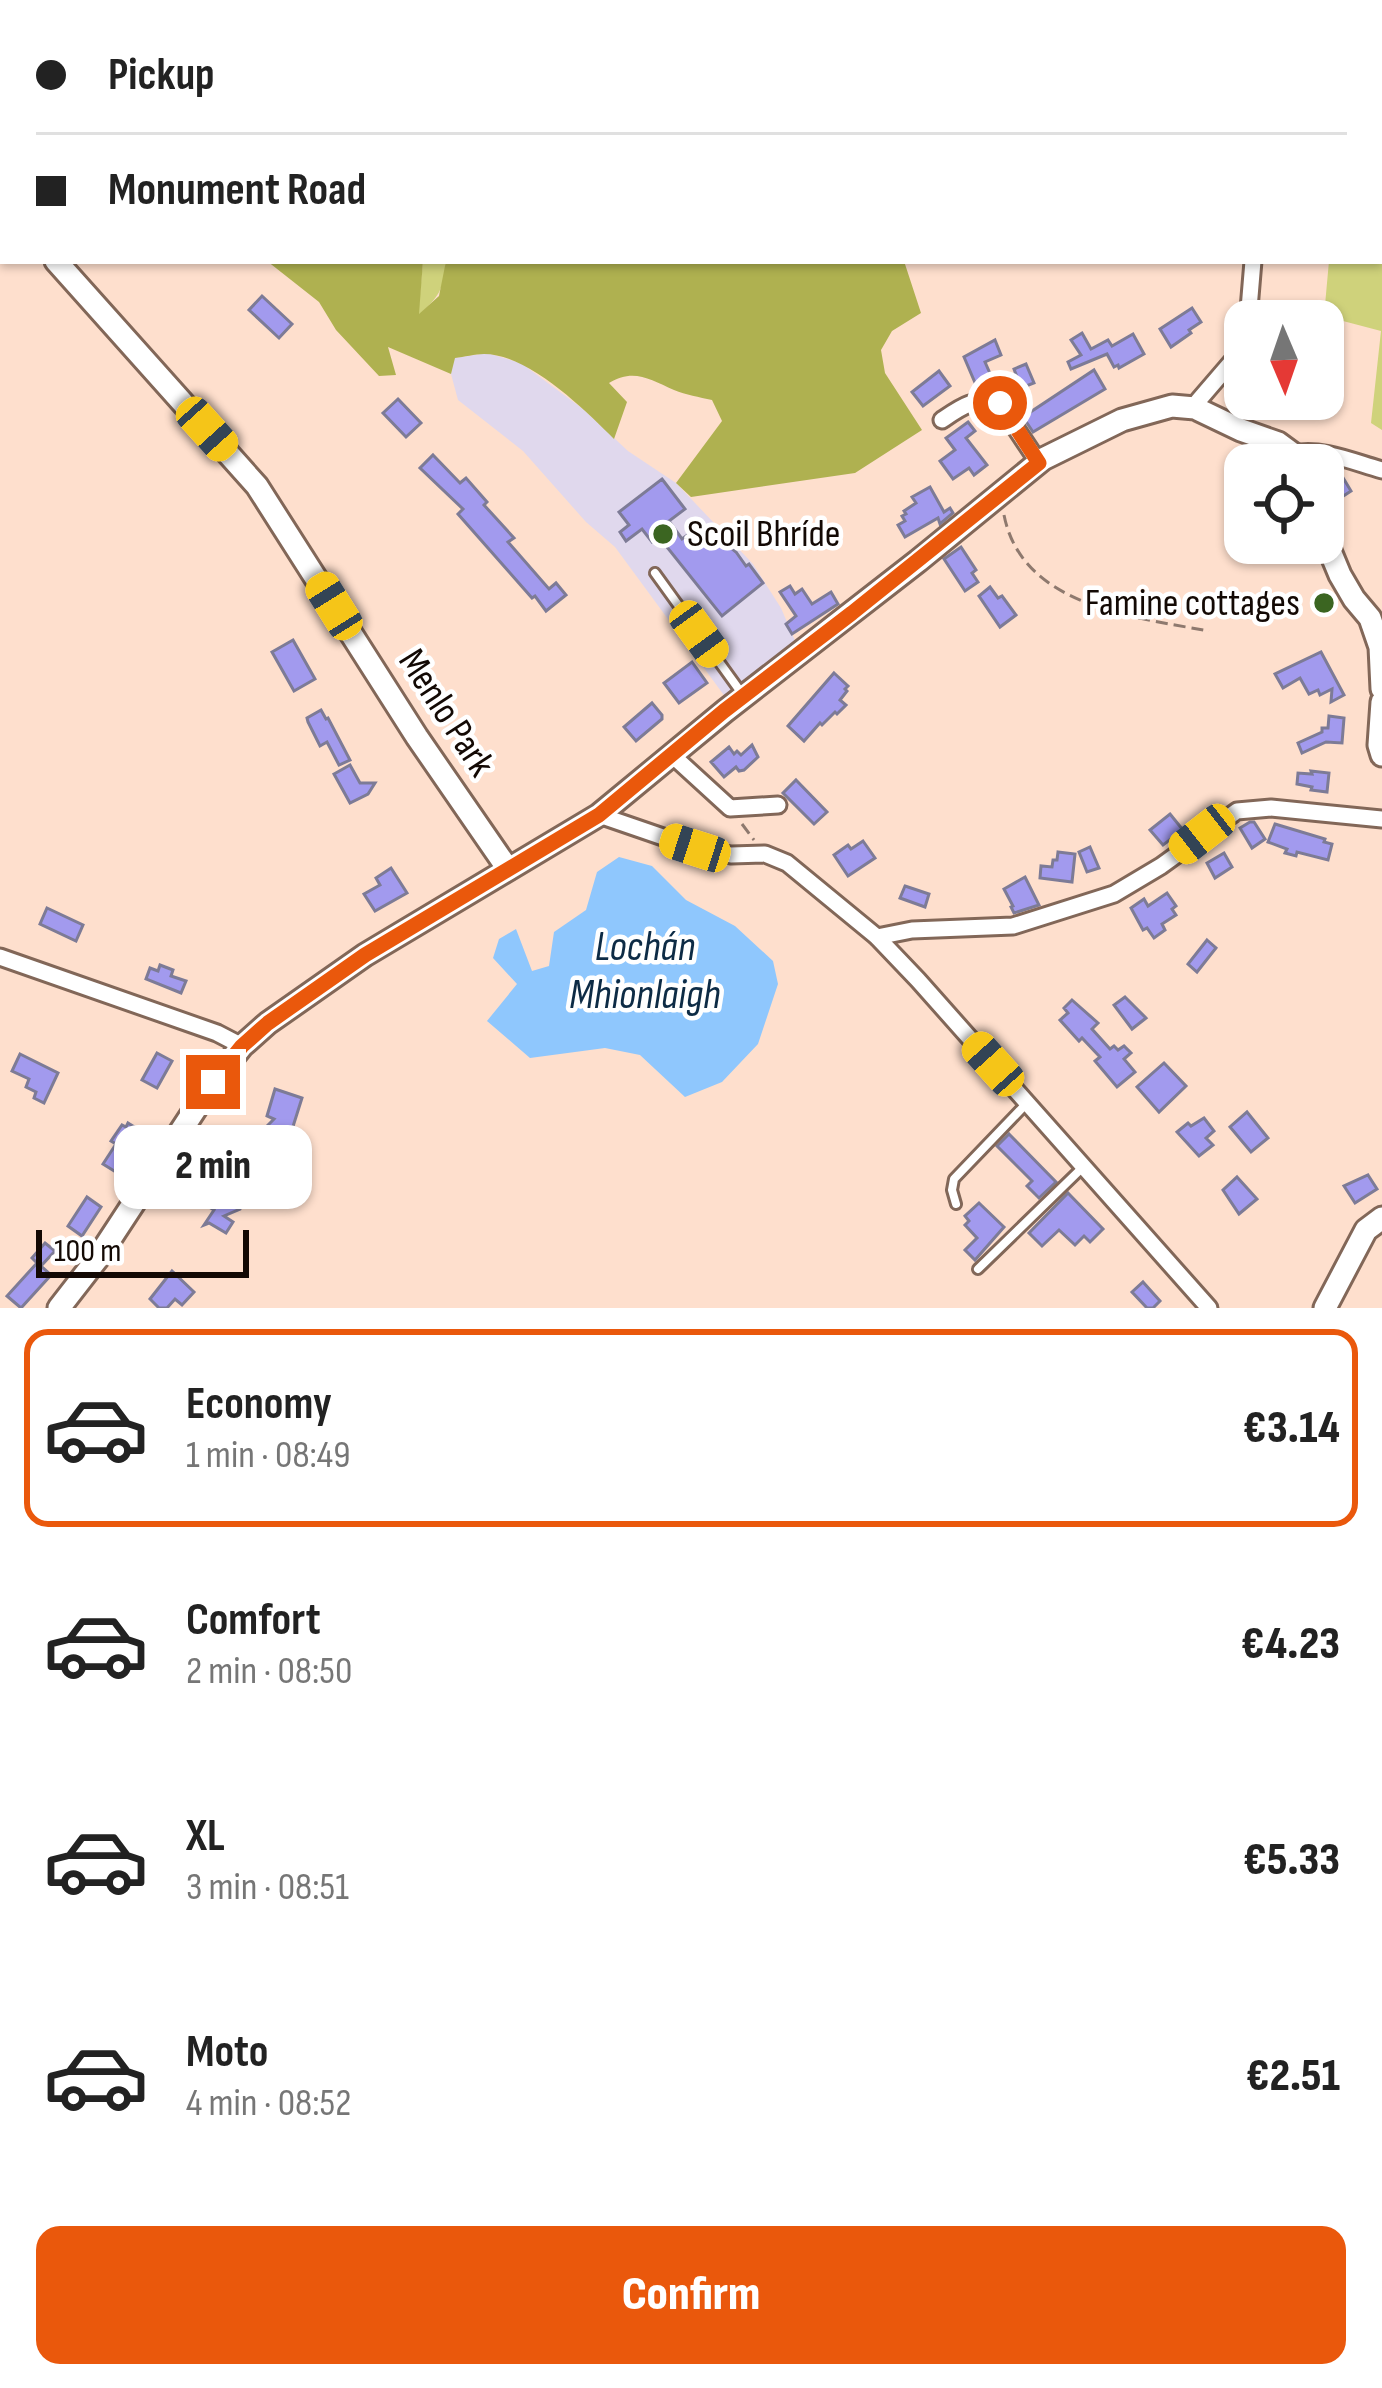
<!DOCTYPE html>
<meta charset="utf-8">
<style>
:root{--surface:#fff;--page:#f2f2f2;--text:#222;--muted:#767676;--line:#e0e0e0;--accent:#ea580c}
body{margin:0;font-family:"Sofia Sans Condensed",sans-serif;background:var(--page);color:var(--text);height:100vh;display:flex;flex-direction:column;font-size:45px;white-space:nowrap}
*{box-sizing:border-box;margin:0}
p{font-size:39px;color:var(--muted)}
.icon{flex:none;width:66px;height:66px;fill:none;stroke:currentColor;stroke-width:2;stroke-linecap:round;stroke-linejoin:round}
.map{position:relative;height:1308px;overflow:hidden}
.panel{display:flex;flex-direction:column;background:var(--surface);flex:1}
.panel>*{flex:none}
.guide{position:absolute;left:0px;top:0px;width:1383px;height:264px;box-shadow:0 3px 9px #0004;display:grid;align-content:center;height:264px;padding:0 36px;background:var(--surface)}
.needle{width:78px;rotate:178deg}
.tools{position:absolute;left:1224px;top:300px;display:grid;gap:24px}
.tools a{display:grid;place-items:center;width:120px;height:120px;border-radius:24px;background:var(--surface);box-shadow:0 3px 9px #0004;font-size:60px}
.scale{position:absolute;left:36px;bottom:30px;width:213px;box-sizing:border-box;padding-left:12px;border:6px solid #130904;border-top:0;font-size:33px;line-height:42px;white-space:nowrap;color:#130904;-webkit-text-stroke:9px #fff;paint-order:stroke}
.end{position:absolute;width:54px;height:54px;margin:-27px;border:15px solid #ea580c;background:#fff;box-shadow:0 0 0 6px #fff}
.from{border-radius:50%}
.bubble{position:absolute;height:84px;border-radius:24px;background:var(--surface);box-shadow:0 3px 9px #0004;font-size:39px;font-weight:800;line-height:84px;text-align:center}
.car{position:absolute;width:36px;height:72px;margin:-36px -18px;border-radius:15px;box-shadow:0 0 9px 3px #0007;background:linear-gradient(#f5c518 24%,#345 0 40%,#f5c518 0 76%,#345 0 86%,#f5c518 0)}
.guide b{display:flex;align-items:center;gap:42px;height:114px;font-size:45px}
.guide b+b{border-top:3px solid var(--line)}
.guide i{width:30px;height:30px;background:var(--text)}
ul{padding:21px 0 0;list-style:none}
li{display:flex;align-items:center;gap:36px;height:198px;margin:0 24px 18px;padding:0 12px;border:6px solid transparent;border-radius:24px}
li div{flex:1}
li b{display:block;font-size:45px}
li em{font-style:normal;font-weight:800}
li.on{border-color:var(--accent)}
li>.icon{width:108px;height:108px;stroke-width:1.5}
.cta{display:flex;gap:24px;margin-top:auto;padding:24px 36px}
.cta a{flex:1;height:138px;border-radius:24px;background:var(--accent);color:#fff;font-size:48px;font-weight:800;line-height:138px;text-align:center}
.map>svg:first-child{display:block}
</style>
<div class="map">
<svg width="1382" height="1308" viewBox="0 0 1382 1308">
<rect width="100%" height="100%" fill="#fedfcd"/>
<polygon fill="#e0d8ed" points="487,353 521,363 583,409 628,451 676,483 753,564 781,608 796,643 726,698 615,547 586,522 523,451 458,400 451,374 454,358"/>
<g fill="#cfd27b">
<polygon points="1275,0 1382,0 1382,430 1371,423 1381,331 1324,316 1329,261 1380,261 1380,3 1275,3"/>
<path d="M 423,261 L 446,261 C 443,291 440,295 418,316 Z"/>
</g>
<g fill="#afb150">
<polygon points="299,0 1053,0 1050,3 301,3"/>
<path d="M 267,261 L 423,261 L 419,314 L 439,296 L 446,261 L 904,261 L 921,313 L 892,331 L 881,350 L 885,373 L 922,430 L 855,473 L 691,497 L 676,483 L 722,421 L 712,400 C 699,397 686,395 674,390 C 650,379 633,368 609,383 L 627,402 L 614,439 C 584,409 528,354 484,354 C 475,354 464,357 455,358 L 451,374 L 388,347 L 396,375 L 379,376 L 336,330 L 319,302 Z"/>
</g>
<polygon fill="#8fc7fd" points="619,857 652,866 686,900 735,926 773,961 778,984 758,1044 722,1082 685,1097 640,1055 605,1048 530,1058 487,1021 517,984 493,958 499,939 516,929 532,971 549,966 554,932 586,910 597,872"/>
<g fill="#a29aee" stroke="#7d7b96" stroke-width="3">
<polygon points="262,296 292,324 279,338 249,310"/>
<polygon points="1192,308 1201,322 1189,330 1191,333 1171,347 1160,329"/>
<polygon points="1082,333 1091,349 1108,340 1112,346 1133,334 1144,354 1119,368 1118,365 1114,367 1107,354 1071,369 1068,362 1081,355 1071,340"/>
<polygon points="995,340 1001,355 985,362 992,378 976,385 964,357"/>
<polygon points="1323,357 1335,360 1328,391 1323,391"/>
<polygon points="1026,364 1034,383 1021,388 1014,369"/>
<polygon points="1094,370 1105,389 1033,432 1023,417"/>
<polygon points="939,371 950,386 923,406 912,392"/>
<polygon points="398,399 421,423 406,437 383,413"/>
<polygon points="968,422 975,431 966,438 987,465 974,475 969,468 953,479 940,461 955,450 946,438"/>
<polygon points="433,455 460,483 466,478 487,502 484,505 514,538 508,542 549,589 556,583 566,595 546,611 535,596 532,598 458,514 463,509 420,468"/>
<polygon points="1342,476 1351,491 1328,506 1323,499 1323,489"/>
<polygon points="662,479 685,509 669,521 682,539 689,534 693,541 713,533 736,552 746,566 749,564 763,583 722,616 659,537 652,542 642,529 626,541 620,532 629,525 619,512"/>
<polygon points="930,487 944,512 950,508 953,513 940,524 938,518 905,537 898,525 905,521 902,516 906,514 904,511 916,503 912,497"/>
<polygon points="961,547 976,570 972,573 978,582 965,591 944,559"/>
<polygon points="790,586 795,594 802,589 812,604 831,592 838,604 792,634 786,624 796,616 780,592"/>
<polygon points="990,587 998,598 1002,596 1016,615 1000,627 979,596"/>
<polygon points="293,640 315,679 294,691 272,652"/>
<polygon points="1321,652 1344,695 1331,702 1332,689 1320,695 1318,690 1309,694 1300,678 1283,688 1275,674"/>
<polygon points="692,662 707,683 679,703 664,683"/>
<polygon points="834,673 848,686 845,689 847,691 840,700 846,705 837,714 835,712 822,725 820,723 804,741 788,726"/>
<polygon points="652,703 662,715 662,719 636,741 624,727"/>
<polygon points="321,710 326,719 328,718 350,760 339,765 327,742 320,746 308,722 307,718"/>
<polygon points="1329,716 1344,718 1342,743 1326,742 1302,753 1298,743 1322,732 1322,728 1328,728"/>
<polygon points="752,745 758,757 744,770 739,771 736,767 724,777 711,762 729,747 734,754 737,751 741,755"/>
<polygon points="350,765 360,783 375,783 368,794 350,803 334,774"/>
<polygon points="1311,771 1329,773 1327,792 1311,790 1312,787 1297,784 1298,773 1312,774"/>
<polygon points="796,780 827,812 814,824 783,793"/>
<polygon points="1170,814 1183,830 1163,845 1150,830"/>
<polygon points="1250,822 1254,822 1265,839 1252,848 1240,828"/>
<polygon points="1275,824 1325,839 1324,842 1332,844 1328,860 1297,852 1296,856 1285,853 1287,849 1268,842"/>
<polygon points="863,841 875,858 848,876 834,855 848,845 851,849"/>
<polygon points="1090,847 1099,868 1087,872 1079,852"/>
<polygon points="1058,852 1075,854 1072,882 1040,878 1041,866 1052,867 1053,860 1057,860"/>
<polygon points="1224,853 1232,867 1215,878 1207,863"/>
<polygon points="391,868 407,893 375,911 364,894 380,885 376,878"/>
<polygon points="1025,877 1039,905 1014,913 1011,907 1013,906 1004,889"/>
<polygon points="905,886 929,894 925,907 900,898"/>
<polygon points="1167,893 1176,906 1172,909 1176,915 1162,924 1165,930 1154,938 1147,928 1143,930 1131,908 1144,899 1148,906"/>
<polygon points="47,908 83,925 76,941 40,924"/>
<polygon points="1207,940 1216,948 1197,972 1188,964"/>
<polygon points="160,965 173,970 171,976 186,981 181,993 146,979 150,968 158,971"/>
<polygon points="1125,997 1146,1018 1132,1029 1114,1005"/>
<polygon points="1072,1000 1098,1023 1092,1029 1110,1049 1114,1046 1118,1050 1124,1046 1131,1053 1124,1059 1135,1072 1117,1087 1095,1061 1100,1057 1082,1038 1079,1041 1060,1020 1068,1013 1064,1008"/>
<polygon points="157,1053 172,1061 157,1088 142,1080"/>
<polygon points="20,1054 58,1073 44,1103 34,1098 36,1092 26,1087 29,1079 12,1071"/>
<polygon points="1164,1063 1186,1086 1159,1112 1137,1087"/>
<polygon points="275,1089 302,1098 290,1136 255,1176 238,1159 245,1152 243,1150 274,1119 267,1116"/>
<polygon points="1247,1112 1268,1138 1251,1152 1230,1127"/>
<polygon points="1204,1118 1214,1131 1206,1138 1213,1145 1199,1156 1177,1132 1188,1123 1191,1126"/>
<polygon points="128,1123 144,1133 138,1142 142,1144 136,1154 133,1152 119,1174 103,1164 116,1144 111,1141 122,1125 126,1127"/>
<polygon points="1009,1134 1056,1182 1039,1198 1027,1186 1032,1181 997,1146"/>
<polygon points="1368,1175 1377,1189 1355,1203 1344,1186"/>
<polygon points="1237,1177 1257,1199 1239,1214 1223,1190"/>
<polygon points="229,1185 243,1194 240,1198 242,1204 240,1209 224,1216 233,1222 226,1233 209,1223 204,1225 214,1210 209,1207 219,1191 223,1194"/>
<polygon points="1068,1193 1103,1229 1090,1242 1084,1236 1075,1245 1059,1230 1042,1246 1029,1233"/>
<polygon points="87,1197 101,1207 82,1236 68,1226"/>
<polygon points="979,1203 1004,1227 975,1260 965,1250 977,1238 965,1225 969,1221 965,1216"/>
<polygon points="45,1243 55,1251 41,1266 51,1275 21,1308 7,1296 37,1263 32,1258"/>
<polygon points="172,1271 194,1292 182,1305 175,1299 167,1308 159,1308 150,1299"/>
<polygon points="1143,1282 1160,1301 1153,1308 1147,1308 1132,1292"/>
</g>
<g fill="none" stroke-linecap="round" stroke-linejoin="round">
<defs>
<g id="lane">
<polyline points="655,573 743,695"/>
<polyline points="956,1204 952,1190 954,1179 1026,1104"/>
<polyline points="978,1269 1082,1168"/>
</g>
<g id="street">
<polyline points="1266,3 1267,0"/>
<polyline points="1248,321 1253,261"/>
<polyline points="1195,408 1198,401 1235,358 1245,330"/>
<path d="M 942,420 C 964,405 972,399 999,403 L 1039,463"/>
<path d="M 1293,454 C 1323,448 1353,462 1382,470"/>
<polyline points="672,755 730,808 778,805"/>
<polyline points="599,815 695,848 731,855 765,854 787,863 877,937 918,980 1209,1308"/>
<polyline points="877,937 912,930 1013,926 1114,894 1161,866 1237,811 1271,808 1382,819"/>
<polyline points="0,957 217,1033 242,1046"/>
</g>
<g id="secondary">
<polyline points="0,210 3,212"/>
<polyline points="56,261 257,486 417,737 508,869"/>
<polyline points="1323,534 1340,575 1354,599 1370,618 1380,647 1382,689"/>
<polyline points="1382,702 1379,745 1382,755"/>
<polyline points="59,1308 97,1259 213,1082 242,1046 268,1023 365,955 599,815 725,711 918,561 1043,459 1122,420 1172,406 1195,408 1241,430 1278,443 1293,454 1298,465"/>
<polyline points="1325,1308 1366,1230 1382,1218"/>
</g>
</defs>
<use href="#lane" stroke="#826758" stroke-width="14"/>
<use href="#street" stroke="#826758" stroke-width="21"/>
<use href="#secondary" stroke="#826758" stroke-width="27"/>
<g stroke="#8e796e" stroke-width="3" stroke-dasharray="12 6" stroke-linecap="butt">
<path d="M 1004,515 C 1022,606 1132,617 1209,631"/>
<polyline points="742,824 754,840"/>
</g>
<use href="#lane" stroke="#fff" stroke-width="8"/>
<use href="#street" stroke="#fff" stroke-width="15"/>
<use href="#secondary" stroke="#fff" stroke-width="21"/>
</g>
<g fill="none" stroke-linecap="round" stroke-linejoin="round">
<polyline stroke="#ea580c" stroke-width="15" points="213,1082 242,1046 268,1023 365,955 599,815 724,711 852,613 1039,463 1000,403"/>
</g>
<g fill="#3b6521" stroke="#fff" stroke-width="4.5">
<circle cx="663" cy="534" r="12"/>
<circle cx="1324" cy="603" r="12"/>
</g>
<g text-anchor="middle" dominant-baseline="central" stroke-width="9" stroke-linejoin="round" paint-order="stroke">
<g font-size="39" fill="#130904" stroke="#fff" text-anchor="start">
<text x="687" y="534">Scoil Bhríde</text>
<text x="1300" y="603" text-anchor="end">Famine cottages</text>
</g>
<g font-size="39" fill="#130904" stroke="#fff">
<text transform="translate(446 713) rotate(57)">Menlo Park</text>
</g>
<g font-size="42" font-style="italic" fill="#0d2b45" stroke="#fff">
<text x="645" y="947">Lochán<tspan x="645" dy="48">Mhionlaigh</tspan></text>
</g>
</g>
</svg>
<div class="tools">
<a><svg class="needle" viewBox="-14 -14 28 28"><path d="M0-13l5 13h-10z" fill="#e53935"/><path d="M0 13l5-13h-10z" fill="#767676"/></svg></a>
<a><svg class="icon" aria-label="locate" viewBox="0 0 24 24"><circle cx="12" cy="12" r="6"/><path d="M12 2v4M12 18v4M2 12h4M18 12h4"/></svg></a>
</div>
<div class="scale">100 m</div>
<i class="end from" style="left:1000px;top:403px"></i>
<i class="end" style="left:213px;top:1082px"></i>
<div class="bubble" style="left:114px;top:1125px;width:198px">2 min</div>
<i class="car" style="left:207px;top:429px;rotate:138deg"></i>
<i class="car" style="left:334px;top:606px;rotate:328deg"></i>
<i class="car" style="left:699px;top:634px;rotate:144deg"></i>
<i class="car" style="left:1202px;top:834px;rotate:232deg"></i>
<i class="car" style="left:695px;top:848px;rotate:288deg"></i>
<i class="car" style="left:993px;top:1064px;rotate:318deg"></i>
<div class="guide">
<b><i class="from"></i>Pickup</b>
<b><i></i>Monument Road</b>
</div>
</div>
<section class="panel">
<ul>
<li class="on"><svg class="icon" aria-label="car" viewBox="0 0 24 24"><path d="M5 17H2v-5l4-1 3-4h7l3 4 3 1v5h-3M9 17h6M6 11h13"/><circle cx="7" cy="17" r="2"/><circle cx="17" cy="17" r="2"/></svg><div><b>Economy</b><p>1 min · 08:49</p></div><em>€3.14</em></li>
<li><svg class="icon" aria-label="car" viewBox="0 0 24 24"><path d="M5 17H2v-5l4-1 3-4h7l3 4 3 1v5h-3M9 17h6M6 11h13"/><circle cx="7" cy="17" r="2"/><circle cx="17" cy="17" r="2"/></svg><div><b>Comfort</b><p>2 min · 08:50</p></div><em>€4.23</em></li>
<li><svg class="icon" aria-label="car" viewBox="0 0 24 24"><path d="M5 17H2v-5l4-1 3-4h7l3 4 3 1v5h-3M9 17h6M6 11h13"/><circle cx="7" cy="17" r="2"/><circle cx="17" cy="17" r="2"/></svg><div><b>XL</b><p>3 min · 08:51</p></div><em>€5.33</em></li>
<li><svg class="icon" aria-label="car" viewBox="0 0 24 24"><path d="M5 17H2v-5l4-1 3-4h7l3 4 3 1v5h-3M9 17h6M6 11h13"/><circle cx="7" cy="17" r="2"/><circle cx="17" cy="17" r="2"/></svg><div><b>Moto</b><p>4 min · 08:52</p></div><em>€2.51</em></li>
</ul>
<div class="cta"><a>Confirm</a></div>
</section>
